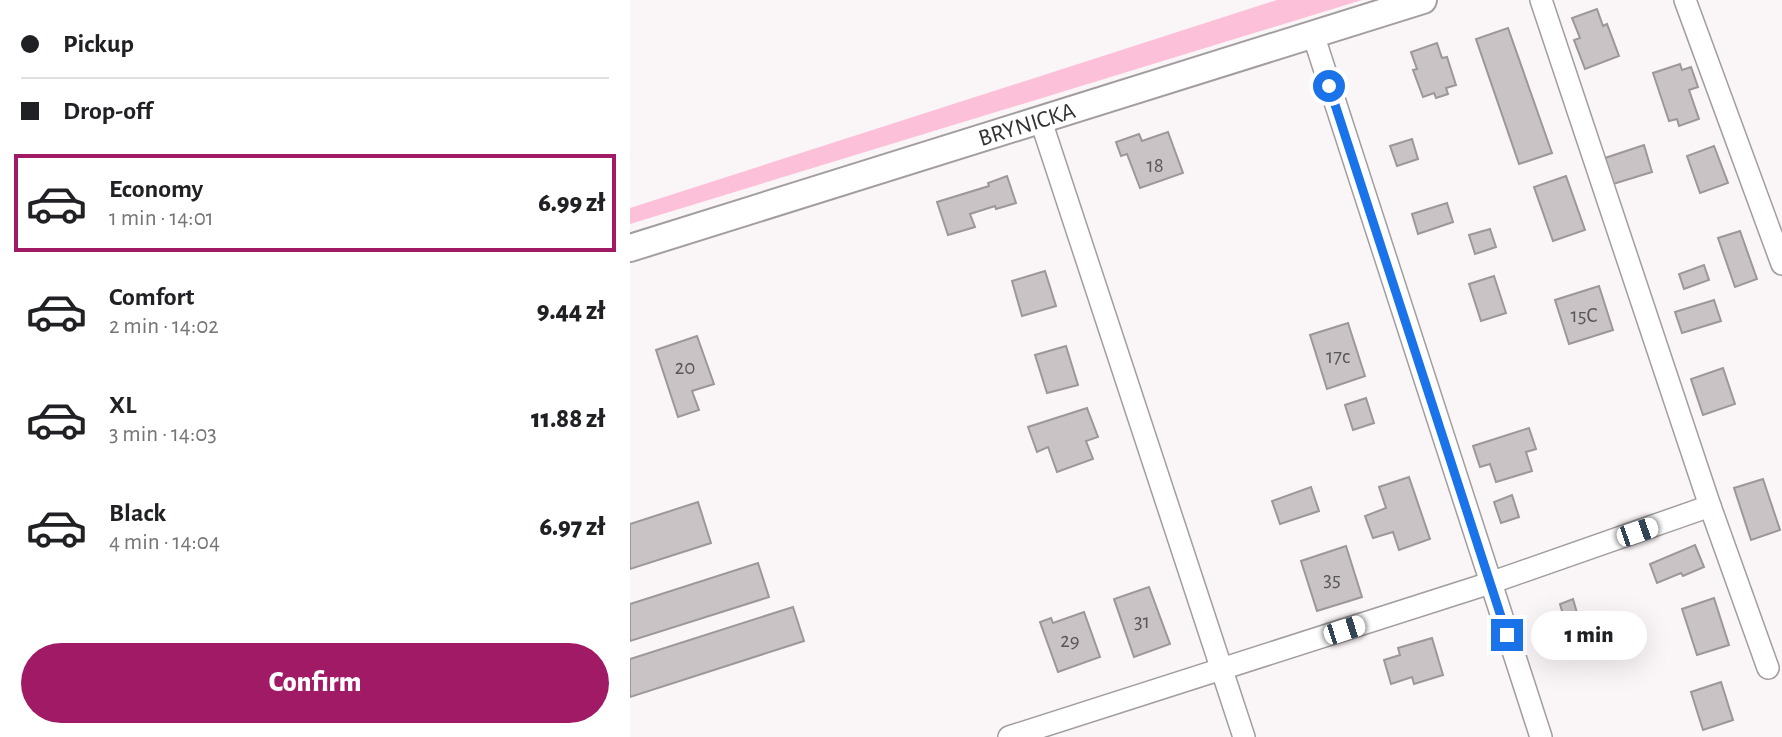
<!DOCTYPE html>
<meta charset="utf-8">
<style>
:root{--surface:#fff;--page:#f2f2f2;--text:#202124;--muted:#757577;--line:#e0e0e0;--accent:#a11a66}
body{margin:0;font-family:"Alegreya Sans",sans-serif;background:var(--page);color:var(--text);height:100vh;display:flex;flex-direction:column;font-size:26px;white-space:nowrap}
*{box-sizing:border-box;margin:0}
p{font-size:23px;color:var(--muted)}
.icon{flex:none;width:38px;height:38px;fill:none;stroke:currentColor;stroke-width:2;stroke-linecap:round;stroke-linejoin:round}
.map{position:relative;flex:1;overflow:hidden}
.details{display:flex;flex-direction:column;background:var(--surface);width:630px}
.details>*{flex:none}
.top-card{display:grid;align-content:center;height:154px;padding:0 21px;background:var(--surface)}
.end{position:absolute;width:32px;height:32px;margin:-16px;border:9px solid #1a73e8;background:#fff;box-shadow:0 0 0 4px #fff}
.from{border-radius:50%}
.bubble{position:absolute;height:49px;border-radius:24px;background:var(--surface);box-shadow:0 7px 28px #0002;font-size:23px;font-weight:800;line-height:49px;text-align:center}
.car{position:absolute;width:21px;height:42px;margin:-21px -10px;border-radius:9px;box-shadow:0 0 5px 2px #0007;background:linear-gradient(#fff 24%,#345 0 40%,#fff 0 76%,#345 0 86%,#fff 0)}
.top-card b{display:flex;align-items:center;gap:24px;height:66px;font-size:26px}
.top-card b+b{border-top:2px solid var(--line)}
.top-card i{width:18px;height:18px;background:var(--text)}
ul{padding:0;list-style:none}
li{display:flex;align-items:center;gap:21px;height:98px;margin:0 14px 10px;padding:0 7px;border:4px solid transparent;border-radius:0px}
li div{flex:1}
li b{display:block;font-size:26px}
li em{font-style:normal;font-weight:800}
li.current{border-color:var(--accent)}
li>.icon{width:63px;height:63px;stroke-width:1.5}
.action{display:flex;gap:14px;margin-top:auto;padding:14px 21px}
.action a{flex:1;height:80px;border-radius:42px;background:var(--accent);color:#fff;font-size:28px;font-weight:800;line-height:80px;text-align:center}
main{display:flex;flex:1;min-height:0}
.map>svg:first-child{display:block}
</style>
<main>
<section class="details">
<div class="top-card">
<b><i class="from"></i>Pickup</b>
<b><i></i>Drop-off</b>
</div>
<ul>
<li class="current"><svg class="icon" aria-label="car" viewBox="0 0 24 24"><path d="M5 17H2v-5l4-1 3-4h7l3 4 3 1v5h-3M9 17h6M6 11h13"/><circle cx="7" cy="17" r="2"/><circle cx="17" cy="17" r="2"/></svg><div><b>Economy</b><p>1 min · 14:01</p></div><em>6.99 zł</em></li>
<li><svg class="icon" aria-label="car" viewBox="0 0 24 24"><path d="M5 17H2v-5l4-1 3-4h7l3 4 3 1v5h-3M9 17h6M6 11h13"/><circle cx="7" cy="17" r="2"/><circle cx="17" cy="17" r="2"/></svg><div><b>Comfort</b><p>2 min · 14:02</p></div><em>9.44 zł</em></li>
<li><svg class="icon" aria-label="car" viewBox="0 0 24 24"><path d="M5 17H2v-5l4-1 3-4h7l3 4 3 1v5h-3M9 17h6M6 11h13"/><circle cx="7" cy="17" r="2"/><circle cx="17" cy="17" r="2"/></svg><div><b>XL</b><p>3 min · 14:03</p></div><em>11.88 zł</em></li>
<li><svg class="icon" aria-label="car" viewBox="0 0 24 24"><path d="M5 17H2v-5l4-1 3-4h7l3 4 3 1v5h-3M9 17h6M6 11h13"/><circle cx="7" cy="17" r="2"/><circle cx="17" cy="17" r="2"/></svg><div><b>Black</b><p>4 min · 14:04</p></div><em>6.97 zł</em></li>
</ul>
<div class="action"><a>Confirm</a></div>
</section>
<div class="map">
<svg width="1152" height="737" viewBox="0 0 1152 737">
<rect width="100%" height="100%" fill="#faf5f7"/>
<polygon fill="#fcc0d9" points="647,0 732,0 0,224 0,208"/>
<g fill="#c9c3c5" stroke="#9c9799" stroke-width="2">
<polygon points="967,9 973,26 977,24 989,56 955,69 944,40 950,38 942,18"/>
<polygon points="878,28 922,153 889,164 846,39"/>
<polygon points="807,43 812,58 817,57 826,85 816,88 818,94 806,98 804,93 793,97 783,70 787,69 781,52"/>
<polygon points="1050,64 1052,70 1061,67 1068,87 1059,90 1069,119 1049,126 1047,119 1039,121 1023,73"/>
<polygon points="538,132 553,173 510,188 497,154 491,156 486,142 509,134 512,141"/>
<polygon points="782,139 788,159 767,166 760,146"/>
<polygon points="1014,145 1022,172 983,184 975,158"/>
<polygon points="1084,146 1098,183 1070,193 1057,156"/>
<polygon points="377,176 386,203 366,209 365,206 340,214 345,227 318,235 307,202 359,186 358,183"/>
<polygon points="936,176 955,230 923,241 904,187"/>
<polygon points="817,203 823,222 788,234 782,214"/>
<polygon points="860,229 866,247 845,254 839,235"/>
<polygon points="1110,231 1127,279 1105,287 1088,238"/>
<polygon points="1074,265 1079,280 1054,289 1049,274"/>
<polygon points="415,271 426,306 392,316 382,281"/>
<polygon points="864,276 876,313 851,321 839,284"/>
<polygon points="969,286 983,330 939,344 925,300"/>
<polygon points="1084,300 1091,321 1052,333 1045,312"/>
<polygon points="718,323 735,376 697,389 680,335"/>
<polygon points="67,336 84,384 62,391 69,410 48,417 26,350"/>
<polygon points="436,346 448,385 417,393 405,355"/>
<polygon points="1093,368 1105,404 1073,415 1061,379"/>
<polygon points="736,398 744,423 723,430 715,405"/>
<polygon points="457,408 468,437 456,441 463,459 427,472 418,447 407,452 398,427"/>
<polygon points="899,428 906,449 896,452 902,471 866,482 860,464 850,467 843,446"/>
<polygon points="779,477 800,539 769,550 763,532 743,538 735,516 756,508 749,487"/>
<polygon points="1133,479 1150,530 1121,540 1104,488"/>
<polygon points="681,487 689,511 650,524 642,501"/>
<polygon points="882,495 889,517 871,523 864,502"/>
<polygon points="68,502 81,543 0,569 0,524"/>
<polygon points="1065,545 1074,567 1053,576 1051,573 1027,583 1020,564"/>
<polygon points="716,546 732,597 687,611 671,561"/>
<polygon points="128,563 139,597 0,641 0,604"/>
<polygon points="519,587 540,644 504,657 484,599"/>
<polygon points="1084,598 1099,645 1067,655 1052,609"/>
<polygon points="943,599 947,613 934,618 930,604"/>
<polygon points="163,607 174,641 0,697 0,659"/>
<polygon points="454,612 470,657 428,672 410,622 421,618 423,623"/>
<polygon points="802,638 813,675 784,684 782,677 761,684 754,660 770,655 768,648"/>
<polygon points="1091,682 1103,720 1073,730 1061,692"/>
</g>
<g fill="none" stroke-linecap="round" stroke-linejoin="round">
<defs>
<g id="minor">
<polyline points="911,0 1080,506 1138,668"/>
<polyline points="1055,0 1152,264"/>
<polyline points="683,34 911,737"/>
<polyline points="411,121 614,737"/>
<polyline points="379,737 860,583 1080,506"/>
</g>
<polyline id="tertiary" points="0,248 793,0"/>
</defs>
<use href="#minor" stroke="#a29d9f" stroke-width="24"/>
<use href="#tertiary" stroke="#a29d9f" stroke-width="30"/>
<use href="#minor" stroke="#fff" stroke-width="21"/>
<use href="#tertiary" stroke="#fff" stroke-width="26"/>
</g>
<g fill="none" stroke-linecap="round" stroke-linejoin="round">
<polyline stroke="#1a73e8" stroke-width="9" points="699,86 877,635"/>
</g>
<g text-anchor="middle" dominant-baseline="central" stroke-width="5" stroke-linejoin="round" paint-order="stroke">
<g font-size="21" fill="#585657">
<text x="525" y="165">18</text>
<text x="954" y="315">15C</text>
<text x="708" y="356">17c</text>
<text x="55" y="367">20</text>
<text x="702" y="579">35</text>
<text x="512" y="621">31</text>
<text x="440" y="640">29</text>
</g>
<g font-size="24" fill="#333132" stroke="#fff">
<text transform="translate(397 125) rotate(-17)">BRYNICKA</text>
</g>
</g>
</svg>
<i class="end from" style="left:699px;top:86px"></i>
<i class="end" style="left:877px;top:635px"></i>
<div class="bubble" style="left:901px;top:611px;width:116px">1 min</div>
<i class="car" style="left:1007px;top:532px;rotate:71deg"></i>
<i class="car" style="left:714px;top:630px;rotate:72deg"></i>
</div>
</main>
